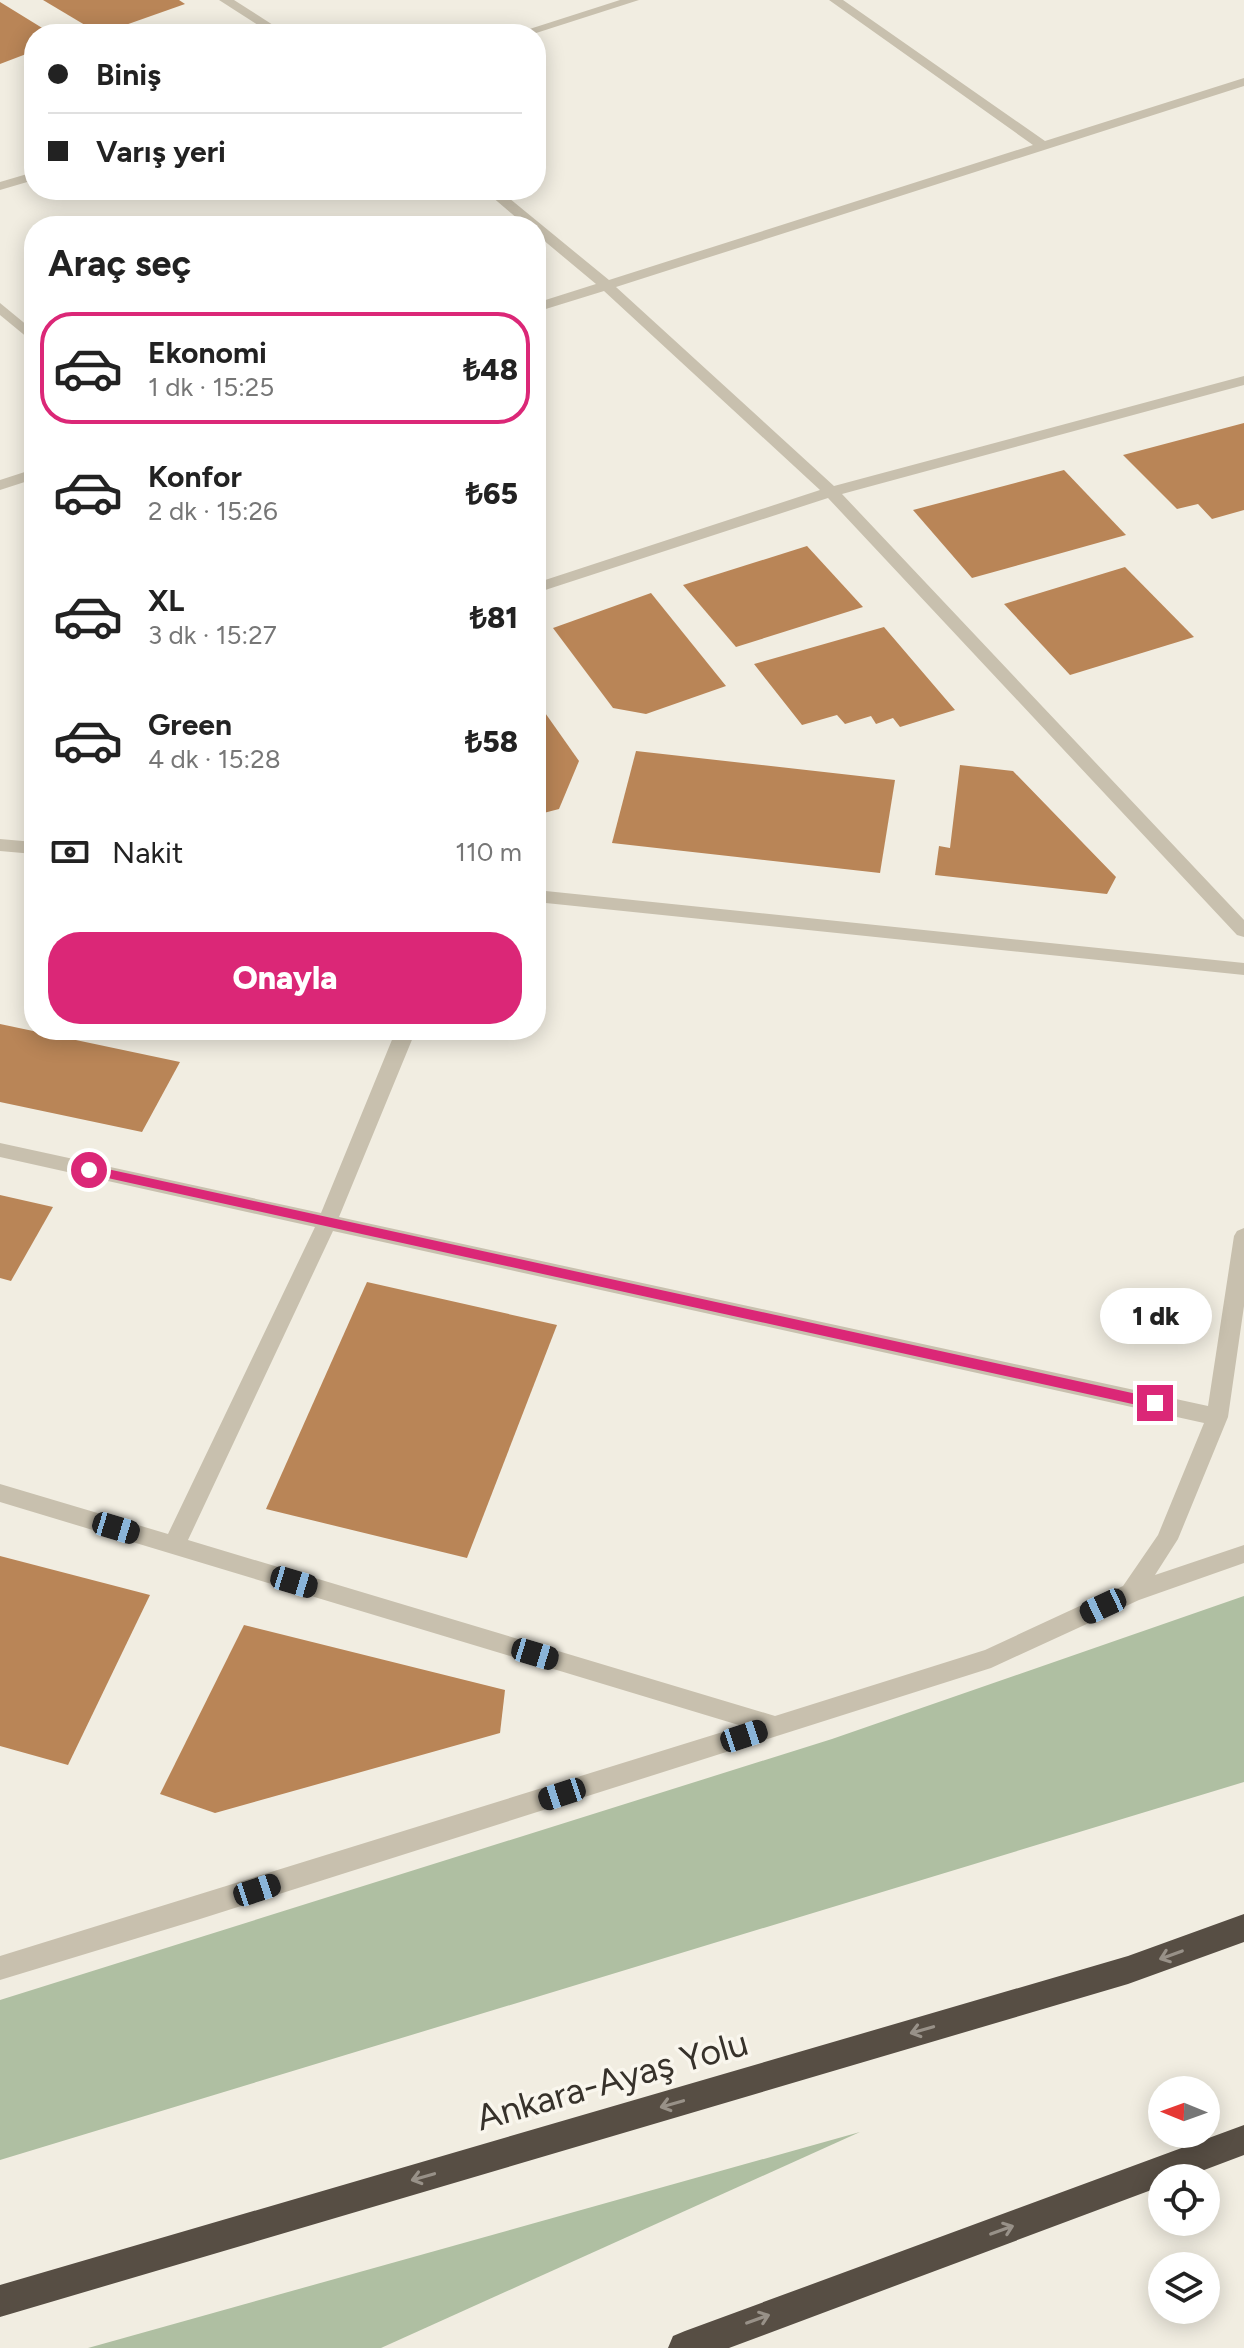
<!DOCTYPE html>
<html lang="tr">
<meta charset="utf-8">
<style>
:root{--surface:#fff;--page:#f6f6f6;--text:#222;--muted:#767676;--line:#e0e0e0;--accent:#db2777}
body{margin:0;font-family:Figtree,sans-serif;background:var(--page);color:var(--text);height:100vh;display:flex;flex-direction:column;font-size:30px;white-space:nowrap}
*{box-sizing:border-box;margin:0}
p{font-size:26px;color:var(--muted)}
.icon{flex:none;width:44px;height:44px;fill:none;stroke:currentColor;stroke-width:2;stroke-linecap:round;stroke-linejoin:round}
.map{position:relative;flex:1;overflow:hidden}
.side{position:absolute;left:24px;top:216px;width:522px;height:824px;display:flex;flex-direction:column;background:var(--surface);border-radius:32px;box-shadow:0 4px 20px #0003}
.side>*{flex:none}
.banner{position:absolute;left:24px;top:24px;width:522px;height:176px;border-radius:32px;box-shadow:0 4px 20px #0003;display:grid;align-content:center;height:176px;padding:0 24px;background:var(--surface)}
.needle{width:52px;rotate:271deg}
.tools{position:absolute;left:1148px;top:2076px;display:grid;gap:16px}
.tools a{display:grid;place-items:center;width:72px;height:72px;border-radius:50%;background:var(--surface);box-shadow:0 4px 20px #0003;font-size:40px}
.end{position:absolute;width:36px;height:36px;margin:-18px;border:10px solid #db2777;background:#fff;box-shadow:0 0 0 4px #fff}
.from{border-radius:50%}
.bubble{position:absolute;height:56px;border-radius:28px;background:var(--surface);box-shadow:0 4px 20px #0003;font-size:26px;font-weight:800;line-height:56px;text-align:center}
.car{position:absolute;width:24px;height:48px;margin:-24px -12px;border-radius:10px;box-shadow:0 0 6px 2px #0007;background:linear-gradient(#222 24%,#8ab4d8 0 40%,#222 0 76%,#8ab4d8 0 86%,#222 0)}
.banner b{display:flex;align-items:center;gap:28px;height:76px;font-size:30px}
.banner b+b{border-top:2px solid var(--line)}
.banner i{width:20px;height:20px;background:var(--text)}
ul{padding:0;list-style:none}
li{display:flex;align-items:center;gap:24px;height:112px;margin:0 16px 12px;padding:0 8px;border:4px solid transparent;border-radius:32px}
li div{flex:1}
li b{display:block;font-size:30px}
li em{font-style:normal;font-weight:800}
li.current{border-color:var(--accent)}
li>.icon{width:72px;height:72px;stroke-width:1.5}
h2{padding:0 24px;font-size:36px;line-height:96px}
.pay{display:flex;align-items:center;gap:20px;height:88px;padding:0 24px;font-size:30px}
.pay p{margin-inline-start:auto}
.button{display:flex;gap:16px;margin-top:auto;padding:16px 24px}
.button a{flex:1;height:92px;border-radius:32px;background:var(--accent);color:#fff;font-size:32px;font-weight:800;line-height:92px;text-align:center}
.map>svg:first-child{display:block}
</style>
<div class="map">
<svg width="1244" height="2348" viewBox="0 0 1244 2348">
<rect width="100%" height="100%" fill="#f1ede1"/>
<g fill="#afbfa2">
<polygon points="1244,1596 1244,1782 0,2160 0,2000 832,1739"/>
<polygon points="860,2132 381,2348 88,2348"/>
</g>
<g fill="#b98557">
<polygon points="43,0 179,0 185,4 100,34"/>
<polygon points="0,2 52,34 34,34 34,51 0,64"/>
<polygon points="230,24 238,34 192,34 192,33"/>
<polygon points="1244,423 1244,510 1212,519 1198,504 1177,509 1123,455"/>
<polygon points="1064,470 1126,535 972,578 913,510"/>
<polygon points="807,546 863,607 736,647 683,585"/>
<polygon points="1125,567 1194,637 1070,675 1004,604"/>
<polygon points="651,593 726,686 646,714 613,708 553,628"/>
<polygon points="884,627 955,710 900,727 893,718 876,724 871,716 845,724 837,715 802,725 754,664"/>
<polygon points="536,700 579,761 559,809 536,815"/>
<polygon points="636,751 895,780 880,873 612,843"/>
<polygon points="960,765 1013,771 1116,877 1107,894 935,875 939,846 950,848"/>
<polygon points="0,1024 180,1062 142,1132 0,1102"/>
<polygon points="0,1195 53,1207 11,1281 0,1278"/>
<polygon points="367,1282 557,1325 467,1558 266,1509"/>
<polygon points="0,1556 150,1595 68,1765 0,1746"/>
<polygon points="244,1625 505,1690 500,1733 215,1813 160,1794"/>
</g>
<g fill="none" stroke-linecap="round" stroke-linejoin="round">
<g fill="#c8c0ae" fill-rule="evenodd">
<polygon points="219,0 234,0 287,34 272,34"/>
<polygon points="620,0 639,0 533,34 514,34"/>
<polygon points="829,0 843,0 1045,141 1244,78 1244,86 616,287 834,486 1244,376 1244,385 842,494 1244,920 1244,937 1237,935 828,498 536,593 536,583 820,490 604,291 536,312 536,303 596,284 536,234 536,226 526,226 484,190 499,190 609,280 1033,145"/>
<polygon points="34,172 34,180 0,190 0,182"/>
<polygon points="0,303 34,331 34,343 0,315"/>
<polygon points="34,469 34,479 0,490 0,480"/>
<polygon points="0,839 34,842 34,854 0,851"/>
<polygon points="536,890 1244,963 1244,975 536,902"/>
<path d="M 396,1030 L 416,1030 L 339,1217 L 1208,1406 L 1234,1236 L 1237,1231 L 1244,1228 L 1244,1306 L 1228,1417 L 1178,1539 L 1155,1575 L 1244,1545 L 1244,1563 L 1139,1600 L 991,1668 L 197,1920 L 0,1980 L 0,1956 L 742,1726 L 0,1502 L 0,1484 L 168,1534 L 315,1227 L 0,1157 L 0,1143 L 321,1213 ZM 333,1231 L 1204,1423 L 1158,1535 L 1123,1586 L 985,1650 L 775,1716 L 188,1540 Z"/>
</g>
<g fill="#574e44" fill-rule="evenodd">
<polygon points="1244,1914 1244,1942 1128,1984 0,2317 0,2285 1128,1956"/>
<polygon points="1244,2125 1244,2155 1183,2178 1162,2178 1162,2186 729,2348 668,2348 673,2336 685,2331"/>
</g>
</g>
<defs><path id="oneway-shaft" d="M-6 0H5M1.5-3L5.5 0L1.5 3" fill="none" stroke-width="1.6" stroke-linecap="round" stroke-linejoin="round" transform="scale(2)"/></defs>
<g stroke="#989188">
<use href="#oneway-shaft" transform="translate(1171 1955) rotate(160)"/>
<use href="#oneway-shaft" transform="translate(922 2030) rotate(164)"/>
<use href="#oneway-shaft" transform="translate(672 2104) rotate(164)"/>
<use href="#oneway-shaft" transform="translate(423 2177) rotate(164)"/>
<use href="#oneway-shaft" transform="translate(1002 2230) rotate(-20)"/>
<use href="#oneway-shaft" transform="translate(758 2319) rotate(-20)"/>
</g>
<polygon fill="#db2777" points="89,1165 1155,1398 1162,1403 1155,1409 85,1173 85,1167"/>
<g text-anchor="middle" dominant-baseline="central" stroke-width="7" stroke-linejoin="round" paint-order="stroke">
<g font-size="36" fill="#37322b" stroke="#f9f6ed">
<text transform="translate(612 2080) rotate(-16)">Ankara-Ayaş Yolu</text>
</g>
</g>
</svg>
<div class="tools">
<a><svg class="needle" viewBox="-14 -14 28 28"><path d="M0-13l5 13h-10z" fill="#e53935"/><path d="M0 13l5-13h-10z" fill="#767676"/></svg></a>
<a><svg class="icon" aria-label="locate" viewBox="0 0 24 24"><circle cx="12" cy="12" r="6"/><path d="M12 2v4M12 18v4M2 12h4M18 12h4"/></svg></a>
<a><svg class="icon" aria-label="layers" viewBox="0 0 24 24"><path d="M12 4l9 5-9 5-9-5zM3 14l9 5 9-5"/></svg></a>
</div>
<i class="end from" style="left:89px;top:1170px"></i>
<i class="end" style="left:1155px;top:1403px"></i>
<div class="bubble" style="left:1100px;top:1288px;width:112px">1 dk</div>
<i class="car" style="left:116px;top:1528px;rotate:107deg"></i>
<i class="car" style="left:294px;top:1582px;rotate:107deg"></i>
<i class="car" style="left:1103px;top:1606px;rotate:245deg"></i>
<i class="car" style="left:535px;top:1654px;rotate:107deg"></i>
<i class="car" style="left:744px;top:1736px;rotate:72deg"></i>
<i class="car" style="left:562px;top:1794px;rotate:252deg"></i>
<i class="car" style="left:257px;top:1890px;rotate:72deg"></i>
<div class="banner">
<b><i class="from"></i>Biniş</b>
<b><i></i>Varış yeri</b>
</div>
<section class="side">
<h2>Araç seç</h2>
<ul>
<li class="current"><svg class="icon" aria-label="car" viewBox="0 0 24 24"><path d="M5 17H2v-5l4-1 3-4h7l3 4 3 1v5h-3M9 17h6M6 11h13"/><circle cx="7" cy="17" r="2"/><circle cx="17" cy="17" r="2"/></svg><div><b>Ekonomi</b><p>1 dk · 15:25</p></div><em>₺48</em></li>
<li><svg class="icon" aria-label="car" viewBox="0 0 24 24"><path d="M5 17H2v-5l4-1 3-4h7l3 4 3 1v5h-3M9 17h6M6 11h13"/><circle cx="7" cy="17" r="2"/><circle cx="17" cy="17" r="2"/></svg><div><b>Konfor</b><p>2 dk · 15:26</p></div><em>₺65</em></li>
<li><svg class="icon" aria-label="car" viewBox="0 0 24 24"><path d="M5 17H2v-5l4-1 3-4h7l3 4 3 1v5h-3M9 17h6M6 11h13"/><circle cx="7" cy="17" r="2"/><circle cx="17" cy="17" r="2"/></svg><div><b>XL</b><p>3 dk · 15:27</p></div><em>₺81</em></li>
<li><svg class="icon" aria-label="car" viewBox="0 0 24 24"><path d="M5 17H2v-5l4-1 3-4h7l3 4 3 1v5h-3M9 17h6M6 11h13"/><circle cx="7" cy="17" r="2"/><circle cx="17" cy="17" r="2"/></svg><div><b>Green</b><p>4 dk · 15:28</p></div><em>₺58</em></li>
</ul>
<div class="pay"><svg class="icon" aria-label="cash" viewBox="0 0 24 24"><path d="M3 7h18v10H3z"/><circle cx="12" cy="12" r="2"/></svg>Nakit<p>110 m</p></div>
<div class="button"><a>Onayla</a></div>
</section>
</div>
